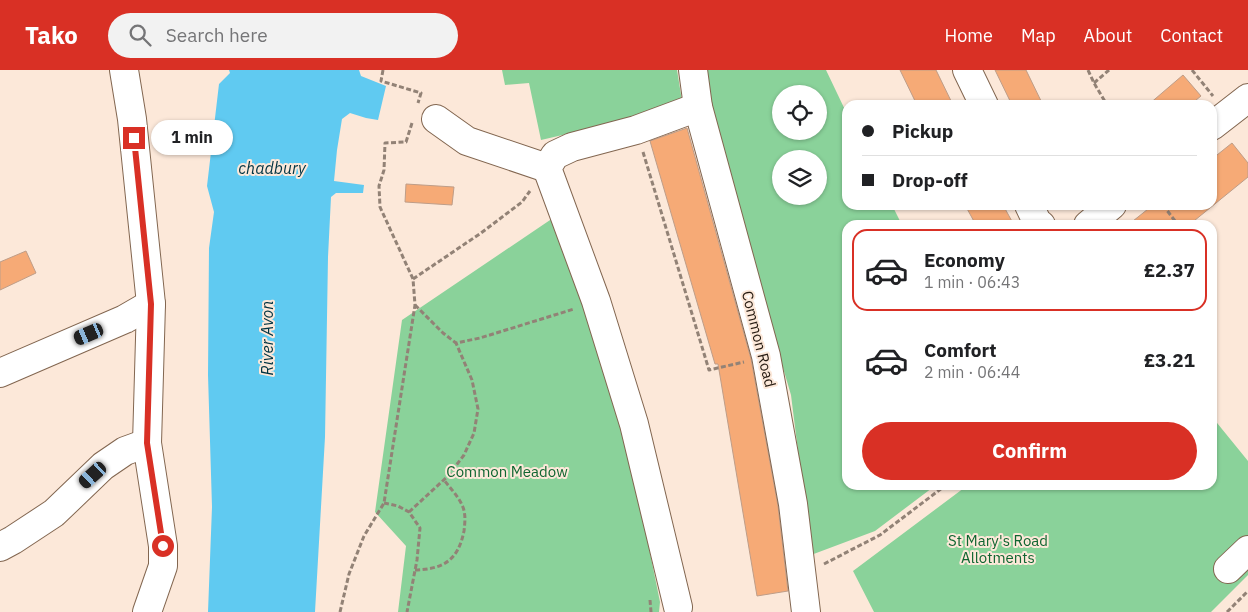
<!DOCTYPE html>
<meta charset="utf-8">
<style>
:root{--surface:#fff;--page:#f2f2f2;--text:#202124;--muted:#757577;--line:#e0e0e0;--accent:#d93025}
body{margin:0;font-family:"IBM Plex Sans",sans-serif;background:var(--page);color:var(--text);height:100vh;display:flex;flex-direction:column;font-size:19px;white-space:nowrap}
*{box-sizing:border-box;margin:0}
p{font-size:16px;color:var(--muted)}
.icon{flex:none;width:28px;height:28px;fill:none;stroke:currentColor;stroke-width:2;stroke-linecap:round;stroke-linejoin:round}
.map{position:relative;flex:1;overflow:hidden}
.side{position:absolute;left:842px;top:150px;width:375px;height:270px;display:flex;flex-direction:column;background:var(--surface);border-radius:15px;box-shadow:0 1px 4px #0004}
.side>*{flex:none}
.hud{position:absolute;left:842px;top:30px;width:375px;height:110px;border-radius:15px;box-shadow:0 1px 4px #0004;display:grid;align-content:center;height:110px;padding:0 20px;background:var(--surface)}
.fabs{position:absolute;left:772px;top:15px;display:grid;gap:10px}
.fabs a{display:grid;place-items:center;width:55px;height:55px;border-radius:50%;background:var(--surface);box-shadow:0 1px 4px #0004;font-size:25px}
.end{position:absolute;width:22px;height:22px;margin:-11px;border:6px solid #d93025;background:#fff;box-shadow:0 0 0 2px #fff}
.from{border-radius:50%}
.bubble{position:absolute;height:35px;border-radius:18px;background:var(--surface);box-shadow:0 1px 4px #0004;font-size:16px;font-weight:800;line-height:35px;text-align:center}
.car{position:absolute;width:15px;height:30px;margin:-15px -8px;border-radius:6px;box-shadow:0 0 4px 1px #0007;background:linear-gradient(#222 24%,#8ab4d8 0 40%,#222 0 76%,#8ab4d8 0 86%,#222 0)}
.hud b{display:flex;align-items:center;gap:18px;height:48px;font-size:19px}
.hud b+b{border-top:1px solid var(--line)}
.hud i{width:12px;height:12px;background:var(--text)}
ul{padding:9px 0 0;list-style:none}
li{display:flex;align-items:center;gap:15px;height:82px;margin:0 10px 8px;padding:0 10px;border:2px solid transparent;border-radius:15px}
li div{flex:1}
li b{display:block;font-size:19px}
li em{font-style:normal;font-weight:800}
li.selected{border-color:var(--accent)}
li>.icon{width:45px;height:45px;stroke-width:1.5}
.action{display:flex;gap:10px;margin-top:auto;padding:10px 20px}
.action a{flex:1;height:58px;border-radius:30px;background:var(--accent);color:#fff;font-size:20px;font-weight:800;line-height:58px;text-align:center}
header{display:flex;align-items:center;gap:30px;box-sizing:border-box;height:70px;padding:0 25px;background:var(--accent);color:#fff}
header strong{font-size:24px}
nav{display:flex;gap:28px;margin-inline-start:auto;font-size:18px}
.search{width:350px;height:45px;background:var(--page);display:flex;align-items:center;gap:12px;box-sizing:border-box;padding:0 18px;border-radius:28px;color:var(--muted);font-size:19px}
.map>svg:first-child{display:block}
</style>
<header>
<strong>Tako</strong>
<div class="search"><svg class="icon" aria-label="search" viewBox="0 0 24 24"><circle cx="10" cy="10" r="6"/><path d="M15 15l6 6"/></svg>Search here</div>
<nav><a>Home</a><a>Map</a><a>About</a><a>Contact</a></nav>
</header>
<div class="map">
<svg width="1248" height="542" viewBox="0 0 1248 542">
<rect width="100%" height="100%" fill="#fce8d9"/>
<g fill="#8ad29a" fill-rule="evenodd">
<polygon points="502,0 677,0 683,37 541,70 529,13 505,15"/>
<path d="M 702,0 L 826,0 L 847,44 L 848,135 L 892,135 L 902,155 L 848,155 L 848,415 L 936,415 L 875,461 L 811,485 L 791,325 L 758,213 ZM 781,24 L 819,24 L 819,61 L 781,61 ZM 781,89 L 819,89 L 819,126 L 781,126 Z"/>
<polygon points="556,146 623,350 660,532 659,542 398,542 406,476 375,442 402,250"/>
<polygon points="1213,348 1248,391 1248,505 1211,542 874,542 853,501 968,415 1212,415"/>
</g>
<polygon fill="#60caf1" points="229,0 359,0 361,6 386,16 378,50 366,48 350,43 342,49 337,80 334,111 364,115 363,123 336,123 331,127 328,187 325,367 315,542 208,542 212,437 208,305 209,178 214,142 207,116 219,14 230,3"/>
<g fill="#f6aa76" stroke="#be9d88">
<polygon points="900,0 936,0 953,35 917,35"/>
<polygon points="995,0 1026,0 1043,35 1012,35"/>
<polygon points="1183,5 1201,26 1190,35 1148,35"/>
<polygon points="687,58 751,289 778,436 788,521 757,526 718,294 715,294 650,71"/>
<polygon points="1232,73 1248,93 1248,107 1189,155 1128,155 1153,135 1212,135 1212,89"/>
<polygon points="406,114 454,117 452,135 405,132"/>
<polygon points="965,135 1003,135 1014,155 976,155"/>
<polygon points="26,181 36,203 0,220 0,192"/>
</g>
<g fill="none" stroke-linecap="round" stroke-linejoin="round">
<defs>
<g id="minor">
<polyline points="124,0 132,49 151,234 147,373 163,476 163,496 147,542"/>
<polyline points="693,0 698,37 766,286 793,434 806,542"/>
<polyline points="967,0 984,35"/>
<polyline points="436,49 467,71 547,98"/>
<polyline points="1212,56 1248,28"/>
<polyline points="1029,135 1037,152 1041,155"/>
<polyline points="1088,155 1112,135"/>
<polyline points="0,303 125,249 151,234"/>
<polyline points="0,477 13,470 54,443 103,396 125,381 147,373"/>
<polyline points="1228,499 1248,480"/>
<polyline points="678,537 634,354 596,231 547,98 555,85 572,77 636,60 698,37"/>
</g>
</defs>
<use href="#minor" stroke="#826650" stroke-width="30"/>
<g stroke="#928276" stroke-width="3" stroke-dasharray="5 2.5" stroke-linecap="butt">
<polyline points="383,0 381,11 421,23 418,33"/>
<polyline points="1088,0 1094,13 1107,35"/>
<polyline points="1192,0 1213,26"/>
<polyline points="1094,13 1109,0"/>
<polyline points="643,82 709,300 744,292"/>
<polyline points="1163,135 1178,155"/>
<polyline points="413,209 481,163 522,132 530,121"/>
<polyline points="415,235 443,263 456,273 480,268 574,239"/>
<polyline points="384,433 398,436 409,442 420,458 417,490 407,542"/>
<polyline points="409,442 448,406 464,385 474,363 478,339 472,310 456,273"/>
<polyline points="824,494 880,465 946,415"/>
<path d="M 415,500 C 443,499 458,491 464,461 C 465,452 466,443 462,435 C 458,426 450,418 444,410"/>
<polyline points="650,530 651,542"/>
<polyline points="340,542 349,504 364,466 384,433 415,235 413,209 380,137 379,116 384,100 385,73 406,72 412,53"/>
<polyline points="1227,542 1248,521"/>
</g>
<use href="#minor" stroke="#fff" stroke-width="28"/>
</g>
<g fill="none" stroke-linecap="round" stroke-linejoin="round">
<polyline stroke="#d93025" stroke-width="6" points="134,68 151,234 147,373 163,476"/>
</g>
<g text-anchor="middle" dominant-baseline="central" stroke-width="4" stroke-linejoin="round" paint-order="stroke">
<g font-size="15" fill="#261b12" stroke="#fce8d9">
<text transform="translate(759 269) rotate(76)">Common Road</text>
</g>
<g font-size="15" fill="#0f6530" stroke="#fce8d9">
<text x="507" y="401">Common Meadow</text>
<text x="998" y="470">St Mary's Road<tspan x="998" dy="17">Allotments</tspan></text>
</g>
<g font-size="16" font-style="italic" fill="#003342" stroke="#fce8d9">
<text x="272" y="98">chadbury</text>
<text transform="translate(267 268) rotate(-90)">River Avon</text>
</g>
</g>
</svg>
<div class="fabs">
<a><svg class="icon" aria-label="locate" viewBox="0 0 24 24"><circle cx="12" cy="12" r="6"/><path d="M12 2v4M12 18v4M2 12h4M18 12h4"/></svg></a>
<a><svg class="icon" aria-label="layers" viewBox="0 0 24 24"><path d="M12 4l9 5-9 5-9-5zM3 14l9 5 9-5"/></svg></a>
</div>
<i class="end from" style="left:163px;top:476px"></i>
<i class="end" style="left:134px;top:68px"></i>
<div class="bubble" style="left:151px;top:50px;width:82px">1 min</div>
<i class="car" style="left:89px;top:264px;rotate:247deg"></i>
<i class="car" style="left:93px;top:405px;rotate:228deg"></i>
<div class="hud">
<b><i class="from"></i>Pickup</b>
<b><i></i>Drop-off</b>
</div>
<section class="side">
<ul>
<li class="selected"><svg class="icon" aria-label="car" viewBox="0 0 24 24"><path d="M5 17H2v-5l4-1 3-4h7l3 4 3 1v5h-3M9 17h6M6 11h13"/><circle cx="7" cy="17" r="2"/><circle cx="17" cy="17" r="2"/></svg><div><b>Economy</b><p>1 min · 06:43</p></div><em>£2.37</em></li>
<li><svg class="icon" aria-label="car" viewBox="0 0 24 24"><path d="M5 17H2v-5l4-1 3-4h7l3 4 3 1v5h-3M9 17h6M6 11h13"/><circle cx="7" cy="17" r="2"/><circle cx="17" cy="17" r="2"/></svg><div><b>Comfort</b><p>2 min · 06:44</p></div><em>£3.21</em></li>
</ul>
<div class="action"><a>Confirm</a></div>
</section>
</div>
